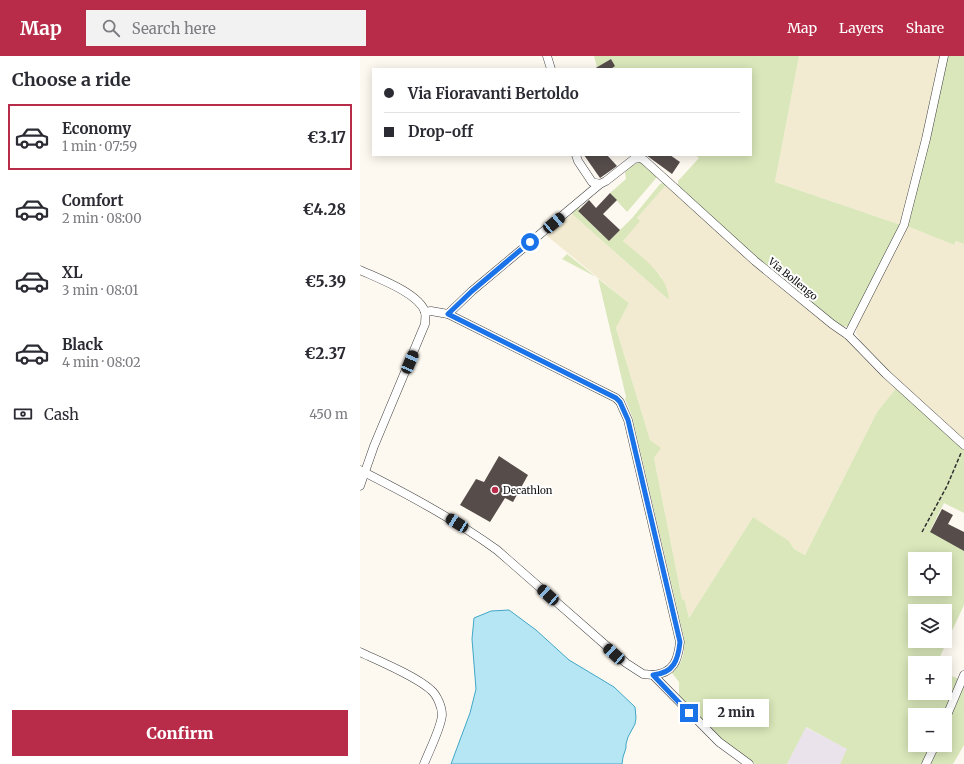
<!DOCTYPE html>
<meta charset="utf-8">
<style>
:root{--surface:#fff;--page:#f2f2f3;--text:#2b2b33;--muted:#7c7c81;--line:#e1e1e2;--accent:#b82c49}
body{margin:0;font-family:Merriweather,serif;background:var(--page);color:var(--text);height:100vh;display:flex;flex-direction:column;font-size:15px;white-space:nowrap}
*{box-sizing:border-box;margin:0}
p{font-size:13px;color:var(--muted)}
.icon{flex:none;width:22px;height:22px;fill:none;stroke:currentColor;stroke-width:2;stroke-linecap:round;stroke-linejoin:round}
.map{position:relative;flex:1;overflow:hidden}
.side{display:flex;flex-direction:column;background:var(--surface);width:360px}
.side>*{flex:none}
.hud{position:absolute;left:12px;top:12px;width:380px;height:88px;border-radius:0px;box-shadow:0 2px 10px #0003;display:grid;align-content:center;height:88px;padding:0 12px;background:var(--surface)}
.buttons{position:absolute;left:548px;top:496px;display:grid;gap:8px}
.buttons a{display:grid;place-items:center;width:44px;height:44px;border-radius:0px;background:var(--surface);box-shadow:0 2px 10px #0003;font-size:20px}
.end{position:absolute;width:18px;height:18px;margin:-9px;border:5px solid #1a73e8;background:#fff;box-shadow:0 0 0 2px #fff}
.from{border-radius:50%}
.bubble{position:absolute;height:28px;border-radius:0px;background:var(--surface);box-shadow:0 2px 10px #0003;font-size:13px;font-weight:800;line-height:28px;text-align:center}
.car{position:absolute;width:12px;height:24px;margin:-12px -6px;border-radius:5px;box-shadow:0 0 3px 1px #0007;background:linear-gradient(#222 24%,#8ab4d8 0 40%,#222 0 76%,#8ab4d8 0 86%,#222 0)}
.hud b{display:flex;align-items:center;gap:14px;height:38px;font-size:15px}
.hud b+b{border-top:1px solid var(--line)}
.hud i{width:10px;height:10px;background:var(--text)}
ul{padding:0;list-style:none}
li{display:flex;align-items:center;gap:12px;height:66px;margin:0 8px 6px;padding:0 4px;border:2px solid transparent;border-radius:0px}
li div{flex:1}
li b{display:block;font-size:15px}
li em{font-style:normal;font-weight:800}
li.on{border-color:var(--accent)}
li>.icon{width:36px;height:36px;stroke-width:1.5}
h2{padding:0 12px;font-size:18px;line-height:48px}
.pay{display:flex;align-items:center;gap:10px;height:44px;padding:0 12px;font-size:15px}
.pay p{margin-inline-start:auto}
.cta{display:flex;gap:8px;margin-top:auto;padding:8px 12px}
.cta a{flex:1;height:46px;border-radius:0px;background:var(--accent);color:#fff;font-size:16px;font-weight:800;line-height:46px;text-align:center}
header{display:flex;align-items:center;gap:24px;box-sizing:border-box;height:56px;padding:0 20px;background:var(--accent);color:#fff}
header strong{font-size:19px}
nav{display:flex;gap:22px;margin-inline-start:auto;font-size:14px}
.search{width:280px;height:36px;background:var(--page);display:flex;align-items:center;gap:10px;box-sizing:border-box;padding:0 14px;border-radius:0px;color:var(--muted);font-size:15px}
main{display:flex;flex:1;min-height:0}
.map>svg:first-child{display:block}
</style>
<header>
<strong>Map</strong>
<div class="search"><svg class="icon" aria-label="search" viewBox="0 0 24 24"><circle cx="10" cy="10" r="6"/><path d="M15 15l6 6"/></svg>Search here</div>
<nav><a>Map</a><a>Layers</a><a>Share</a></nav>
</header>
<main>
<section class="side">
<h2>Choose a ride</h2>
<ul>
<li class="on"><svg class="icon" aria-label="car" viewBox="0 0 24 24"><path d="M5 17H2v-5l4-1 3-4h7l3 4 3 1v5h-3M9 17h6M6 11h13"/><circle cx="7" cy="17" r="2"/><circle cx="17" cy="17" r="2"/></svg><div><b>Economy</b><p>1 min · 07:59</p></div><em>€3.17</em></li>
<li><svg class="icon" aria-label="car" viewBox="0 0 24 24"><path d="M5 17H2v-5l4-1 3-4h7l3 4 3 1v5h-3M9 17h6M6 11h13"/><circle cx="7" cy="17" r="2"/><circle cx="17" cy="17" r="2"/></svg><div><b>Comfort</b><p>2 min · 08:00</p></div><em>€4.28</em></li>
<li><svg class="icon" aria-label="car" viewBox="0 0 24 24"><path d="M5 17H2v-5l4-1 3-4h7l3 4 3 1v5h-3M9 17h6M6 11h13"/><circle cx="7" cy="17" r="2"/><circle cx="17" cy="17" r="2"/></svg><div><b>XL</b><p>3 min · 08:01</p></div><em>€5.39</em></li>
<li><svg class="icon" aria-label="car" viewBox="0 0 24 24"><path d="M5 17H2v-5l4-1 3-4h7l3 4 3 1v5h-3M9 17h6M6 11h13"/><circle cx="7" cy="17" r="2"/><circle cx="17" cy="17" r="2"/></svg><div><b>Black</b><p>4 min · 08:02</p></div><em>€2.37</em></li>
</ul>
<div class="pay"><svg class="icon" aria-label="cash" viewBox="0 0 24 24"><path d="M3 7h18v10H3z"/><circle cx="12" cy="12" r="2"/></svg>Cash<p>450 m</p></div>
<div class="cta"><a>Confirm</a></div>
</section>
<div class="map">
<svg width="604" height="708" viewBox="0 0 604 708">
<rect width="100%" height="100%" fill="#fef9f0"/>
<polygon fill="#eae3ec" points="445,671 488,693 480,708 427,708"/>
<g fill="#f3ebd1">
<polygon points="439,0 580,0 570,53 541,169 415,126"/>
<polygon points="307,128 486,282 537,331 517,356 445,499 434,493 429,485 393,461 329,562 325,545 322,543 294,402 300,392 290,384 256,272 269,247 187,180 212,158 309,244 301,220 263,185 279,165 277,162"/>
<polygon points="547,170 594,189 596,185 604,188 604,386 505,293 496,277 497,269"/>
</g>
<g fill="#d9e7ba" fill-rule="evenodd">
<polygon points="234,0 439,0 415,126 541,169 489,270 482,271 381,189 318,130 318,125 339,102 335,99 391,99 391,13 251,13 255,10 251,3 235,13 237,11"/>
<polygon points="586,0 604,0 604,188 596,185 594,189 547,170"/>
<polygon points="279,107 284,107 297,118 297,121 267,156 250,137 266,123 265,116 273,109"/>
<path d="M 305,126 L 307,128 L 277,162 L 280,165 L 263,185 C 281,201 308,218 309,244 L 212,158 L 218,150 L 220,152 L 218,155 L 249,185 L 273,161 L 300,128 Z"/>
<path d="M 207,198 L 269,247 L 256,272 L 290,384 L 301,392 L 294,402 L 322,543 L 325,545 L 329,562 L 393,461 L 429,485 L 434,493 L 445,499 L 517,356 L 537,331 L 604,392 L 604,457 L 584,447 L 570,475 L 604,495 L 604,549 L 577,607 L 555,607 L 555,637 L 585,637 L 585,617 L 599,623 L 583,659 L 555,659 L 555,689 L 570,689 L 562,708 L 480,708 L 487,693 L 446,671 L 427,708 L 395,708 L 363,684 L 323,647 L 319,642 L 319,626 L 312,617 C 323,607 325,597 324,582 L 272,360 L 265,343 L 266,341 L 238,222 L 202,203 ZM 555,503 L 585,503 L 585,533 L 555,533 ZM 555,555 L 585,555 L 585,585 L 555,585 Z"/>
<polygon points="604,627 604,689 593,708 570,708 578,689 585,689 585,673"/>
</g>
<polygon fill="#b6e6f3" stroke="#41a7c7" points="149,554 176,574 209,604 254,631 275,651 276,662 275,668 268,681 266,688 266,692 263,701 262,708 91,708 110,657 116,633 112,583 114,562 131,555"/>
<g fill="#564d4b">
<polygon points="251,3 255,10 251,13 234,13"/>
<polygon points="224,99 247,99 257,110 240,122"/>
<polygon points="286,99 310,99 320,106 312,118"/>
<polygon points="250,137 257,144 243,158 260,174 249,185 218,155 229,144 236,152"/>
<polygon points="139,400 168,419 153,446 145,442 130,466 100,449 116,423 124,426"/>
<polygon points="582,453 593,459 588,468 604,476 604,495 570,476"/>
</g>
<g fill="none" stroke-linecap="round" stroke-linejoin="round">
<defs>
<g id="street">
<polyline points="187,0 191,13"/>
<polyline points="216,99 218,105 232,126 240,128 246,125 274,103 280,102 284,104 395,205 472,268 488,279 526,318 604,389"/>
<path d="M 0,214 C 17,222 59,237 65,256 C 66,259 65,264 65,268 L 14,390 L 0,430"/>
<path d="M 65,256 L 71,255 L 88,258 L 256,342 L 260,346 L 268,364 L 320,586 C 318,604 314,617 293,619"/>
<polyline points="88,258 112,235 240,128"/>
<polyline points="488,279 544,169 566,83 584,0"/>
<path d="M 0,414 C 47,438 94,463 137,494 L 266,607 L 283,618 L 293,619 L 359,686 L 389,708"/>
<path d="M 0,596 C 19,605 56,620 71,634 C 77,639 82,651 82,659 C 81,672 69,695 64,708"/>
<polyline points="585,664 604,619"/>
<polyline points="566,708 575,689"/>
</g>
</defs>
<use href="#street" stroke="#414141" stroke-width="9"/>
<polyline stroke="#303030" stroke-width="1.5" stroke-dasharray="4 2" stroke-linecap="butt" points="562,476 587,430 601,397"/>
<use href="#street" stroke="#fff" stroke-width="8"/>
</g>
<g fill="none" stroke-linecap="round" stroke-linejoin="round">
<path stroke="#1a73e8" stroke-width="5" d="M 170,186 L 112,235 L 88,258 L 256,342 L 260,346 L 268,364 L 320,586 C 318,604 314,617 293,619 L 329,657"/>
</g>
<circle fill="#b82c49" stroke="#fff" stroke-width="1.5" cx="135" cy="434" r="4"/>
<g text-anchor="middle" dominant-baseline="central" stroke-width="4" stroke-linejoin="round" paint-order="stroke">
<g font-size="10" fill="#0e0e0e" stroke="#fff">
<text transform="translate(433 223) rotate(39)">Via Bollengo</text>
</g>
<g font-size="10" fill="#0e0e0e" stroke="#fff" text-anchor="start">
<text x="143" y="434">Decathlon</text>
</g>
</g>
</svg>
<div class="buttons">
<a><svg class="icon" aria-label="locate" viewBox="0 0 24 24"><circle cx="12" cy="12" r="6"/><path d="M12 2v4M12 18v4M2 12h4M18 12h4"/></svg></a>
<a><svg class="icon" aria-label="layers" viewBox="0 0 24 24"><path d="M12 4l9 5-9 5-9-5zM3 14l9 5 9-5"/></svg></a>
<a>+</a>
<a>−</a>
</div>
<i class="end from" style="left:170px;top:186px"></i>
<i class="end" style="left:329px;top:657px"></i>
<div class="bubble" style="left:343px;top:643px;width:66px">2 min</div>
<i class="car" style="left:194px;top:167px;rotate:50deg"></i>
<i class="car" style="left:50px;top:306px;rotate:23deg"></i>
<i class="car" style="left:97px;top:467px;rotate:302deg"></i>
<i class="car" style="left:188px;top:539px;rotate:312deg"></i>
<i class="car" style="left:254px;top:598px;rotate:312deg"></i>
<div class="hud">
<b><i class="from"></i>Via Fioravanti Bertoldo</b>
<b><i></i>Drop-off</b>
</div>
</div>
</main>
